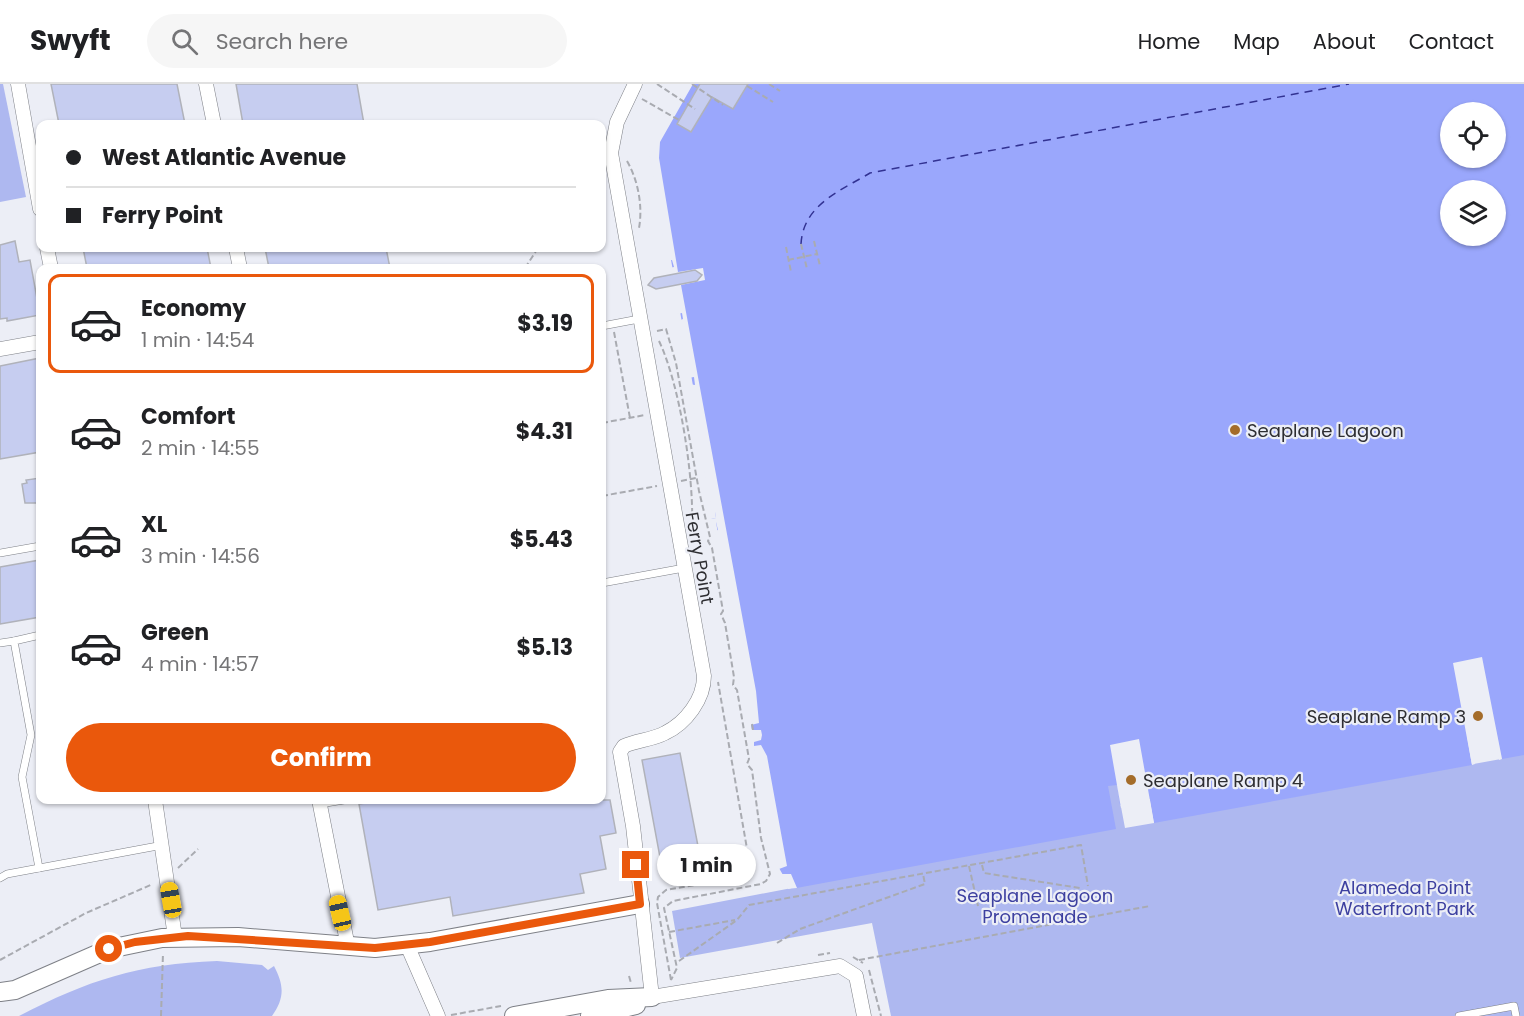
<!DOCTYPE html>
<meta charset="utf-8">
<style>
:root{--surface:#fff;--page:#f6f6f6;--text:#202124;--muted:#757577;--line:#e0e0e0;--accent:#ea580c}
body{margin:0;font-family:Poppins,sans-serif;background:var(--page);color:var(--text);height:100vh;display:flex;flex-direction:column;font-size:22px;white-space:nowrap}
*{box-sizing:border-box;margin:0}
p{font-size:20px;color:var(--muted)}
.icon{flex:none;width:33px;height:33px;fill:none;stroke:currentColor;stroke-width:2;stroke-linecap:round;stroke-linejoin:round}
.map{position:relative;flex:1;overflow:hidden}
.panel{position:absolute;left:36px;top:180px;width:570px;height:540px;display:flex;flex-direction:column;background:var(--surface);border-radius:12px;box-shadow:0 2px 4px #0004}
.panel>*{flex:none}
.banner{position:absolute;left:36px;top:36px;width:570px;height:132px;border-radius:12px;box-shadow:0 2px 4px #0004;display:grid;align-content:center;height:132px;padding:0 30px;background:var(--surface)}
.fabs{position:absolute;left:1440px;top:18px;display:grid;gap:12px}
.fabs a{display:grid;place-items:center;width:66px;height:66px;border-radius:50%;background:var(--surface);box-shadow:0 2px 4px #0004;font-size:30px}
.end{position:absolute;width:27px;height:27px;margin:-14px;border:8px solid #ea580c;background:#fff;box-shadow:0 0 0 3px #fff}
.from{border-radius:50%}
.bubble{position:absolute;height:42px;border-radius:21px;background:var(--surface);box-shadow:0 2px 4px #0004;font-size:20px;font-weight:700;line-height:42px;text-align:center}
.car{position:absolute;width:18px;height:36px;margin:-18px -9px;border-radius:8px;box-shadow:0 0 4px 2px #0007;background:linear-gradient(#f5c518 24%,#345 0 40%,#f5c518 0 76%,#345 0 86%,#f5c518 0)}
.banner b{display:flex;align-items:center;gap:21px;height:57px;font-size:22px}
.banner b+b{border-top:2px solid var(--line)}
.banner i{width:15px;height:15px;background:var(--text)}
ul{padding:10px 0 0;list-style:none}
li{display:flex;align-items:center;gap:18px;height:99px;margin:0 12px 9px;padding:0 18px;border:3px solid transparent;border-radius:12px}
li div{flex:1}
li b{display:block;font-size:22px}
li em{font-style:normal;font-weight:700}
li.selected{border-color:var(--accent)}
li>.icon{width:54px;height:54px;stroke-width:1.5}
.action{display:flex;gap:12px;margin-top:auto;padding:12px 30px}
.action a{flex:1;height:69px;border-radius:36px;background:var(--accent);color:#fff;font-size:24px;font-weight:700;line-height:69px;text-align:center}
header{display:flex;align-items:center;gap:36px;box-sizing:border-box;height:84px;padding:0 30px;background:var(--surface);border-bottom:2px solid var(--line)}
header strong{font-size:28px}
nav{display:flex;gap:33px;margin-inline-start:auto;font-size:21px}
.search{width:420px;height:54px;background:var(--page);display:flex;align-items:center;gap:15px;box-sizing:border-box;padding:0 21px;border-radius:33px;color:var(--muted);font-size:22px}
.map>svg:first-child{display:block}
</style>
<header>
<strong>Swyft</strong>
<div class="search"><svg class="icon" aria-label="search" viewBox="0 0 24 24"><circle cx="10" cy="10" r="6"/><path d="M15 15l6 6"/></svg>Search here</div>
<nav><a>Home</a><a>Map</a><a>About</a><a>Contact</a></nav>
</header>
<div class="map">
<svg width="1524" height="932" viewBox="0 0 1524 932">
<rect width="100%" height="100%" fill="#eceef6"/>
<g fill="#aeb8f0">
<polygon points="0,0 3,0 26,113 0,118"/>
<polygon points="1490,616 1524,628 1524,932 891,932 872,839 680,874 672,827 797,803 1115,691 1125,744 1154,739 1144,683 1232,724 1501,675"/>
<path d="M 217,877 L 262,881 L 268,886 L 274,882 C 284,901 285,914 272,932 L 19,932 C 88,896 138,880 217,877 Z"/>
</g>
<path fill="#9aa7fc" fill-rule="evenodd" d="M 686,0 L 1524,0 L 1524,671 L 1502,675 L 1496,646 L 1467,652 L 1472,681 L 1154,739 L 1150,715 L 1120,721 L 1117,701 L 1108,702 L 1116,745 L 791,805 L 779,784 L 754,662 L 716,438 L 711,438 L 711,435 L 716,434 L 715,428 L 651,61 ZM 1450,28 L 1496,28 L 1496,74 L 1450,74 ZM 1450,106 L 1496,106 L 1496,152 L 1450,152 Z"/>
<g fill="#eceef6">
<polygon points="682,0 693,0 660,58 659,74 678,188 703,184 705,196 681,201 756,607 759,639 751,641 752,646 761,646 762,651 761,656 754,658 754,662 761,661 767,672 787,782 779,785 781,790 791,790 797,804 788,805 776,785 754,665 752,663 715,447 718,446 716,438 711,438 711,435 716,434 715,428 712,428 689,300 695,301 694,293 688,294 678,237 683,235 682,229 677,230 669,184 674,183 672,176 667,176 648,61"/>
<polygon points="1482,573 1502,675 1499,676 1494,649 1470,654 1475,680 1472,681 1453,579"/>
<polygon points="1139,655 1154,739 1151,739 1148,719 1121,724 1110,661"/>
</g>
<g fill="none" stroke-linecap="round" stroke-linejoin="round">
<path stroke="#323292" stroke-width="1.5" stroke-dasharray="8 6" stroke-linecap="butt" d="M 801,160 C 803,121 840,107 870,89 L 1349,0"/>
</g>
<g fill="#c6cdf0" stroke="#b0b2ba" stroke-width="1.5">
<polygon points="51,0 177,0 185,40 59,40"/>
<polygon points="236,0 357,0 364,40 243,40"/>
<polygon points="700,0 748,0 733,25 712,13 691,48 677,40"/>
<polygon points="15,157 19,178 30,176 40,231 7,237 7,234 0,235 0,161"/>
<polygon points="83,164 207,164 211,184 87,184"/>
<polygon points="265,164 386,164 390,184 269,184"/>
<polygon points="695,186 702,191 697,197 656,205 648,201 654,194"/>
<polygon points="40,274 40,368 0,375 0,282"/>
<polygon points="40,394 40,419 25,419 22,400 27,399 26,396"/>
<polygon points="40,476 40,533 0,540 0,483"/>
<polygon points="680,669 703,788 664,795 642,676"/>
<polygon points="384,716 610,716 616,749 600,752 606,785 580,790 584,809 453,832 450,813 378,826 359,720"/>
</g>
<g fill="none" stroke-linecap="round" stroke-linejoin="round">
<defs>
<g id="service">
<polyline points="602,242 639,235"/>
<polyline points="0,469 40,462"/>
<polyline points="602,499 684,484"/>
<polyline points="0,559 14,557"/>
<polyline points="320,720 344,716"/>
<polyline points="39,784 22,693 31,651 14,557 40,551"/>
<polyline points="0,794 7,790 163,761"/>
<polyline points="1459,932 1514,922 1516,932"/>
</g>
<g id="minor">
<polyline points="18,0 40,125"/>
<polyline points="206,0 214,40"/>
<path d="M 635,0 L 617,38 L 611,69 L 704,592 C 704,615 686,639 665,649 C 652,656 637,656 624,662 L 620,668 L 633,742 L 652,913 L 840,882 L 856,892 L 864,932"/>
<polyline points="47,164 51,184"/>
<polyline points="236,164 240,184"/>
<polyline points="0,265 40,258"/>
<polyline points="155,716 175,853"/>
<polyline points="319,716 348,863"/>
<polyline points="407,861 438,932"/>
</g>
<g id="tertiary">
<polyline points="0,908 15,906 109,865 162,854 238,853 375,864 430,858 640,820"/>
<polyline points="514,932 608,915 652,913"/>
<polyline points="590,932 636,921"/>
</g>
</defs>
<use href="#service" stroke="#7e8087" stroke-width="8"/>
<use href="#minor" stroke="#7e8087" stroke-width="15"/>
<use href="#tertiary" stroke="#7e8087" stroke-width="20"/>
<g stroke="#a9abb1" stroke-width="2" stroke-dasharray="6 3" stroke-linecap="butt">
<polyline points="657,0 695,25"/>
<polyline points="692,0 723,21"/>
<polyline points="769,0 780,7"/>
<polyline points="747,2 773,18"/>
<polyline points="642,15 679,36"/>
<path d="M 627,77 C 638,96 643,122 639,144"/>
<polyline points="814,157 820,182"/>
<polyline points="801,160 807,185"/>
<polyline points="786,163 791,188"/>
<polyline points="788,176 817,170"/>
<polyline points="525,184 538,164"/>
<polyline points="657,247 666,245 676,279 699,407 710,453 708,457 712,464 723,527 721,530 725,539 734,593 733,601 737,606 749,675 747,680 752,686 761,754 770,790 766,797 761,800 673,817 664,824 677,884 671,896"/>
<polyline points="614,248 630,334"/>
<path d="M 659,257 C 680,301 694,393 692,442"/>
<polyline points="602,339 645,331"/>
<polyline points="681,397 696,394"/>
<polyline points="602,412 657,402"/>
<polyline points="752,640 753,646"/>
<polyline points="982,781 984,789 1080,804"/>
<polyline points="969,782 978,822"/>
<polyline points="178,784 198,765"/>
<polyline points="669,848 735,836"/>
<polyline points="777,859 800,845 925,800 923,790"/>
<polyline points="818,871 830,869"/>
<polyline points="853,873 863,879"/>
<polyline points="0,876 86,829 153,800"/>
<polyline points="859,876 1150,822"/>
<polyline points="679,877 737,836 749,821 1081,761 1088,802"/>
<polyline points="869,886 881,932"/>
<polyline points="629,892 631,899"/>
<polyline points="671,896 657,819 658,813 666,806 741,793 749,787 750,782 718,598"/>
<polyline points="451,931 501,922"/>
<polyline points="161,932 163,869"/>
</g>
<use href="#service" stroke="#fff" stroke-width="7"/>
<use href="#minor" stroke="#fff" stroke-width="14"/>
<use href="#tertiary" stroke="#fff" stroke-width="18"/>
</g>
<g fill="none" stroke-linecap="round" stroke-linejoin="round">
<polyline stroke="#ea580c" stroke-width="8" points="109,865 135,858 188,852 375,864 430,858 640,820 636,781"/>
</g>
<g fill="#a46c2a" stroke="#eceef6" stroke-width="2">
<circle cx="1235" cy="346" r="6"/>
<circle cx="1478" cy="632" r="6"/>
<circle cx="1131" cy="696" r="6"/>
</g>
<g text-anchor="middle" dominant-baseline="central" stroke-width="4.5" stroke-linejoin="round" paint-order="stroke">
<g font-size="18" fill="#2e2e32" stroke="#eceef6" text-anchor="start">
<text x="1247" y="346">Seaplane Lagoon</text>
<text x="1466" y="632" text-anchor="end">Seaplane Ramp 3</text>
<text x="1143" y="696">Seaplane Ramp 4</text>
</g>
<g font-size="18" fill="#2e2e32" stroke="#eceef6">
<text transform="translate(700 474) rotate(80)">Ferry Point</text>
</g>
<g font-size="18" fill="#3d40a0" stroke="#eceef6">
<text x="1405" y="803">Alameda Point<tspan x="1405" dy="21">Waterfront Park</tspan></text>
<text x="1035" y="811">Seaplane Lagoon<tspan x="1035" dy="21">Promenade</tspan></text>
</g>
</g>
</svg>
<div class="fabs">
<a><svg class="icon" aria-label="locate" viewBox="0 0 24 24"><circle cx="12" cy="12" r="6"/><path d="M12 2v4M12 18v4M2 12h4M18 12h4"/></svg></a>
<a><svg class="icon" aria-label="layers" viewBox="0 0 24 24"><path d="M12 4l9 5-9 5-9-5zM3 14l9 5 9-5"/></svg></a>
</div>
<i class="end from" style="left:109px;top:865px"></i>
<i class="end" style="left:636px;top:781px"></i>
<div class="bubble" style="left:657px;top:760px;width:99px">1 min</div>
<i class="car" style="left:171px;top:816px;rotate:350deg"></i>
<i class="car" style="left:340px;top:829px;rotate:347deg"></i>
<div class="banner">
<b><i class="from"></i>West Atlantic Avenue</b>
<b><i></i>Ferry Point</b>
</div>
<section class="panel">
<ul>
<li class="selected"><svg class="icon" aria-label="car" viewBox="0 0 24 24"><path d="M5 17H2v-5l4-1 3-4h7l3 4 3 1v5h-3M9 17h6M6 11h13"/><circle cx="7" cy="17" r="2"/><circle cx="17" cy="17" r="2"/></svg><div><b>Economy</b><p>1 min · 14:54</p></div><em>$3.19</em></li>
<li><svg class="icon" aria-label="car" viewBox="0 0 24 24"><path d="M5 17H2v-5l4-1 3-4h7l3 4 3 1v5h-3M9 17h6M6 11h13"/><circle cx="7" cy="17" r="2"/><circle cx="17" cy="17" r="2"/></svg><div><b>Comfort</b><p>2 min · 14:55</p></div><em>$4.31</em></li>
<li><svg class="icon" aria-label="car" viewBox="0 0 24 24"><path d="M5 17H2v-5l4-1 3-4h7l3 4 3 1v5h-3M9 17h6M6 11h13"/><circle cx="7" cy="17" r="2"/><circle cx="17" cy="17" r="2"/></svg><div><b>XL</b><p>3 min · 14:56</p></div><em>$5.43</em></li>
<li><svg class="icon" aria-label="car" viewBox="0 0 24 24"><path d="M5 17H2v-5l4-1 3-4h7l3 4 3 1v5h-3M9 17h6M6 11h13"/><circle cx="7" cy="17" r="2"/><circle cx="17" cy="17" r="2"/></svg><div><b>Green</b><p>4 min · 14:57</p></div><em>$5.13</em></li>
</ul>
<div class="action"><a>Confirm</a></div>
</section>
</div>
